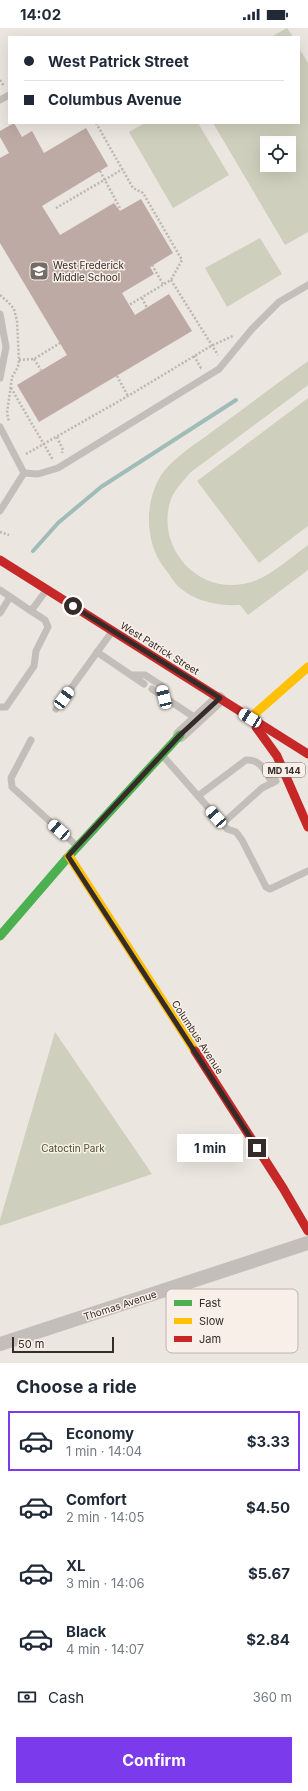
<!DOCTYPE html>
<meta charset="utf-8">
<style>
:root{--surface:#fff;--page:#f6f6f7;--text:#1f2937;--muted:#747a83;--line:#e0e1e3;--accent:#7c3aed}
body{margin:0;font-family:Inter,sans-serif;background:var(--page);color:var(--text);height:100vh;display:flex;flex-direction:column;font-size:15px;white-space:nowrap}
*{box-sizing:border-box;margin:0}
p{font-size:13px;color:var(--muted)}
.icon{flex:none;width:22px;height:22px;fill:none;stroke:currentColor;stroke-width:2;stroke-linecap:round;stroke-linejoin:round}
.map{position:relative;height:1335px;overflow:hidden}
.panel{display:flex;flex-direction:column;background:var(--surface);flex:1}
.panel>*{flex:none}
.top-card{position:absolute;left:8px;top:8px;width:292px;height:88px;border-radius:0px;box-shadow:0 4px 16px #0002;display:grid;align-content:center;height:88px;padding:0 16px;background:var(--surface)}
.controls{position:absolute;left:260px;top:108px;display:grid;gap:8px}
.controls a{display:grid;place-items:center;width:36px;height:36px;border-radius:0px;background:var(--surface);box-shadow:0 4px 16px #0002;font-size:20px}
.scale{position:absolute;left:12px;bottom:10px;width:102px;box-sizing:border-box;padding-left:4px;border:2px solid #352b28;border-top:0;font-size:11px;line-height:14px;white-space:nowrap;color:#352b28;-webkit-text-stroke:3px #f8efe8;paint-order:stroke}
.end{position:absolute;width:18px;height:18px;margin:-9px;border:5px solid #352b28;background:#fff;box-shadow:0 0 0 2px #fff}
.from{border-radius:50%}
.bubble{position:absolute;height:28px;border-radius:0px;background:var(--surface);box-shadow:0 4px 16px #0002;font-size:13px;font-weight:700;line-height:28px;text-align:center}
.car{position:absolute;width:12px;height:24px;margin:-12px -6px;border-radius:5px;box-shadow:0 0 3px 1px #0007;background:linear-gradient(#fff 24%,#345 0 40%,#fff 0 76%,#345 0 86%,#fff 0)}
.top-card b{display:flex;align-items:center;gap:14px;height:38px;font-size:15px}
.top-card b+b{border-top:1px solid var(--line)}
.top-card i{width:10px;height:10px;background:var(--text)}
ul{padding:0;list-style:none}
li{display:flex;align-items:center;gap:12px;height:60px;margin:0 8px 6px;padding:0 8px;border:2px solid transparent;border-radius:0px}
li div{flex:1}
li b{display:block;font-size:15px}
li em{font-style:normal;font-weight:700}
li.selected{border-color:var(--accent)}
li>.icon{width:36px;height:36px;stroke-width:1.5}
h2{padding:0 16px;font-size:18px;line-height:48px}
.pay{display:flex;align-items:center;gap:10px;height:44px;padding:0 16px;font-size:15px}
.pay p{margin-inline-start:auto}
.primary-button{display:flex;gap:8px;margin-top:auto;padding:8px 16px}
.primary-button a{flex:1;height:46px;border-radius:0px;background:var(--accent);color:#fff;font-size:16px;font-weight:700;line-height:46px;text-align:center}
.status{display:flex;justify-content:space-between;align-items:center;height:28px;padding:0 20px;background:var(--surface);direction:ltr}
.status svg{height:11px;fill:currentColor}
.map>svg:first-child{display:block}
</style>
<div class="status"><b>14:02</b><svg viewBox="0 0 49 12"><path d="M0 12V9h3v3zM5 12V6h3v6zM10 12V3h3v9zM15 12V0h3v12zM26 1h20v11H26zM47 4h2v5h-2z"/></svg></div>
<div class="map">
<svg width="308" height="1335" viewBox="0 0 308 1335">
<rect width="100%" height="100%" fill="#ece6e0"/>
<g fill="#cecfbc" fill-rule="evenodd">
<polygon points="287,0 293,9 271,9"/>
<path d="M 299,20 L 308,35 L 308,204 L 285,217 L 213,95 L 299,95 ZM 267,115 L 289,115 L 289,137 L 267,137 Z"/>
<polygon points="145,95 198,95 229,147 173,180 129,104"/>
<polygon points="260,210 282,246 227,279 205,240"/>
<path d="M 308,333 L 308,357 L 191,444 C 184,452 175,461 171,471 C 155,517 195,565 243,556 C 268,552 288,531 308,517 L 308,542 L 248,587 L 240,577 C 219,578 196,574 180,560 C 174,555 170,547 165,541 C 145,516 144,476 160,449 C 171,431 196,416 213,403 C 245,380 276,356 308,333 Z"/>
<polygon points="308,370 308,498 259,535 197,453"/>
<polygon points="55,1004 152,1146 0,1198 0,1192"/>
</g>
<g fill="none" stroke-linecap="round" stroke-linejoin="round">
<polyline stroke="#9fbcb9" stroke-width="4" points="33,523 58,495 101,459 236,372"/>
</g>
<polygon fill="#beaaa4" points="14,95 22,109 32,103 44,125 86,100 108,138 42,178 60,207 114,175 120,183 141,171 173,225 150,239 154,246 122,265 135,287 169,266 192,303 39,394 17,357 67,327 0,215 0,130 9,125 0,109 0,103"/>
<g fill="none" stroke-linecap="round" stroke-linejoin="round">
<g stroke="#bdb6b3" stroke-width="2.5" stroke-dasharray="2 2" stroke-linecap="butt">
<polyline points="0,52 4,58"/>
<polyline points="96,95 133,160 143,165 182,232 171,252 129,277"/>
<polyline points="100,143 121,182"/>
<polyline points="56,180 123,141"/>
<polyline points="152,237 163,256"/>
<polyline points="171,252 218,327"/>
<polyline points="0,267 8,274 14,281 17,293 19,332 18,339 12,349 7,385 9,394"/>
<polyline points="142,270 147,280"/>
<polyline points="194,328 201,340 203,340"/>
<polyline points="34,331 41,342"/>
<polyline points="19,332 34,331 60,315"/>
<polyline points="117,348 128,368"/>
<polyline points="11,360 53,432"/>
<polyline points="57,409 63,422 62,425"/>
<polyline points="26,426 128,368 211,318 233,308"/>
<polyline points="0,504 9,507"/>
</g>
<g stroke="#c4beba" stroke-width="7">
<polyline points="0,72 9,67"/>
<polyline points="0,286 6,319 0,350"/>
<polyline points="0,399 24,445"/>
<polyline points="24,445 38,446 58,440 219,341 252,301 279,274 308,257"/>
<polyline points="0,483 24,445"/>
<polyline points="0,562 31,583 45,564"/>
<polyline points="0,585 10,569"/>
<polyline points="97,624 144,656"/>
<polyline points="132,647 145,647 162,658 164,669"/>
<polyline points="152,661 197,691"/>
<polyline points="0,679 6,679 34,638 36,623 48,599 45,592 31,583"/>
<polyline points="56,681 111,605"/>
<polyline points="31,712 11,750 12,759 77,818"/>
<polyline points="163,728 227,801 236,804 242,812 266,859 270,861 308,843"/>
<path d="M 198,768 L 246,732 C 261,731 265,743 272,755"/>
<polyline points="222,796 262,760 276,753"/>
</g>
<g stroke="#c4beba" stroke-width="14">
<polyline points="180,707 219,671"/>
<polyline points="0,1316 308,1215"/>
</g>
<polyline stroke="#4caf50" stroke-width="9" points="0,908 69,828 180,707"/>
<g stroke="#ffc107" stroke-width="9">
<polyline points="250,690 308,639"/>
<polyline points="69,828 195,1023"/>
</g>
<g stroke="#c62828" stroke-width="9">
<polyline points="0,532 308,726"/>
<polyline points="256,699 277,728 308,799"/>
<polyline points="195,1023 283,1160 308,1203"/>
</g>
</g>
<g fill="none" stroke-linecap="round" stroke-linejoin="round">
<polyline stroke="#352b28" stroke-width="5" points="73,578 220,670 180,707 68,828 257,1120"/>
</g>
<defs>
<symbol id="school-square" viewBox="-11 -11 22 22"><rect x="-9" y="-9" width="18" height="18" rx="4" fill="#756c68" stroke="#f8efe8"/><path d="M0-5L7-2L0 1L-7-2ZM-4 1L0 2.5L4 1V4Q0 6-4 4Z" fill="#fff"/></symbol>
</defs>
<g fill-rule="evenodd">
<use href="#school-square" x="28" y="232" width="22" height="22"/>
</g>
<g text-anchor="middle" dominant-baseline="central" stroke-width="3" stroke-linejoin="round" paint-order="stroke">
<rect fill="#f8efe8" stroke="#706662" stroke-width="1" x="263" y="735" width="42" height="14" rx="3"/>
<g font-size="9" font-weight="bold" fill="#352b28">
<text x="284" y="742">MD 144</text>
</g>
<g font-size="10" fill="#352b28" stroke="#f8efe8" text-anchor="start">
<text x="53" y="237">West Frederick<tspan x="53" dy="12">Middle School</tspan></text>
</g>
<g font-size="10" fill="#352b28" stroke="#f8efe8">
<text transform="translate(160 620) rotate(32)">West Patrick Street</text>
<text transform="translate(198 1009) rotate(57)">Columbus Avenue</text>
<text transform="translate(120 1277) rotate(-18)">Thomas Avenue</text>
</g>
<g font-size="10" fill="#47502e" stroke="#f8efe8">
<text x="73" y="1120">Catoctin Park</text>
</g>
</g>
<rect x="166" y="1261" width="132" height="64" rx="6" fill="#f8efe8" stroke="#beb4ae" stroke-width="1"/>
<rect x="174" y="1272" width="18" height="6" fill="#4caf50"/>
<rect x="174" y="1290" width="18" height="6" fill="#ffc107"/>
<rect x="174" y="1308" width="18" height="6" fill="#c62828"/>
<g font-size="11" fill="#352b28">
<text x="199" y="1279">Fast</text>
<text x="199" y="1297">Slow</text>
<text x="199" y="1315">Jam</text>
</g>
</svg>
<div class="controls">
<a><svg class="icon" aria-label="locate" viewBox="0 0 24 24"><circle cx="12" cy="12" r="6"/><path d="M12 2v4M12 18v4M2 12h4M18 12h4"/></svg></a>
</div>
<div class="scale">50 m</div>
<i class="end from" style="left:73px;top:578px"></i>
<i class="end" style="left:257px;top:1120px"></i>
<div class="bubble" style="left:177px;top:1106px;width:66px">1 min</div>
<i class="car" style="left:164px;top:669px;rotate:346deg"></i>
<i class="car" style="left:64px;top:670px;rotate:36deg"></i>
<i class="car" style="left:250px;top:690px;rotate:302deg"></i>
<i class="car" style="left:216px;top:789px;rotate:319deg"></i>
<i class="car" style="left:59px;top:802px;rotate:311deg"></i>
<div class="top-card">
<b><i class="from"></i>West Patrick Street</b>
<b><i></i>Columbus Avenue</b>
</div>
</div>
<section class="panel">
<h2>Choose a ride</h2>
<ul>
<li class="selected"><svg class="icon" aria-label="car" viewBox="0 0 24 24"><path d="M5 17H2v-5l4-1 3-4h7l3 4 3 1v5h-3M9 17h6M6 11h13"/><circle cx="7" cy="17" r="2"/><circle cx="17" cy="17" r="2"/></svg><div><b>Economy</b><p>1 min · 14:04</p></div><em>$3.33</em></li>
<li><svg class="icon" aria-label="car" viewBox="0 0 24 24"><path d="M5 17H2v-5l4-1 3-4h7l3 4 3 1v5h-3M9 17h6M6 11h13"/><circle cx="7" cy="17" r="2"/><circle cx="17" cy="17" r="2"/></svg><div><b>Comfort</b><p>2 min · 14:05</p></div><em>$4.50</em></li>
<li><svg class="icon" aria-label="car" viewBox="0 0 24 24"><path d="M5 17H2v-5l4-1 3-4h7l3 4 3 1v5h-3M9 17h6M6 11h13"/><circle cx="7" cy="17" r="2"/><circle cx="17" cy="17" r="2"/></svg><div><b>XL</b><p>3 min · 14:06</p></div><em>$5.67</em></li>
<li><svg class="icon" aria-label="car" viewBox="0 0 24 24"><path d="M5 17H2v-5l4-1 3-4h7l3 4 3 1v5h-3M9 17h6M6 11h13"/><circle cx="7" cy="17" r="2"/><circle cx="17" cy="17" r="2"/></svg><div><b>Black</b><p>4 min · 14:07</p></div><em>$2.84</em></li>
</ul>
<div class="pay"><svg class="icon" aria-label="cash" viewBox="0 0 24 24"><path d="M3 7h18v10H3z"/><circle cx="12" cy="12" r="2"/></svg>Cash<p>360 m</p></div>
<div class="primary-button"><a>Confirm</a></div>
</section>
